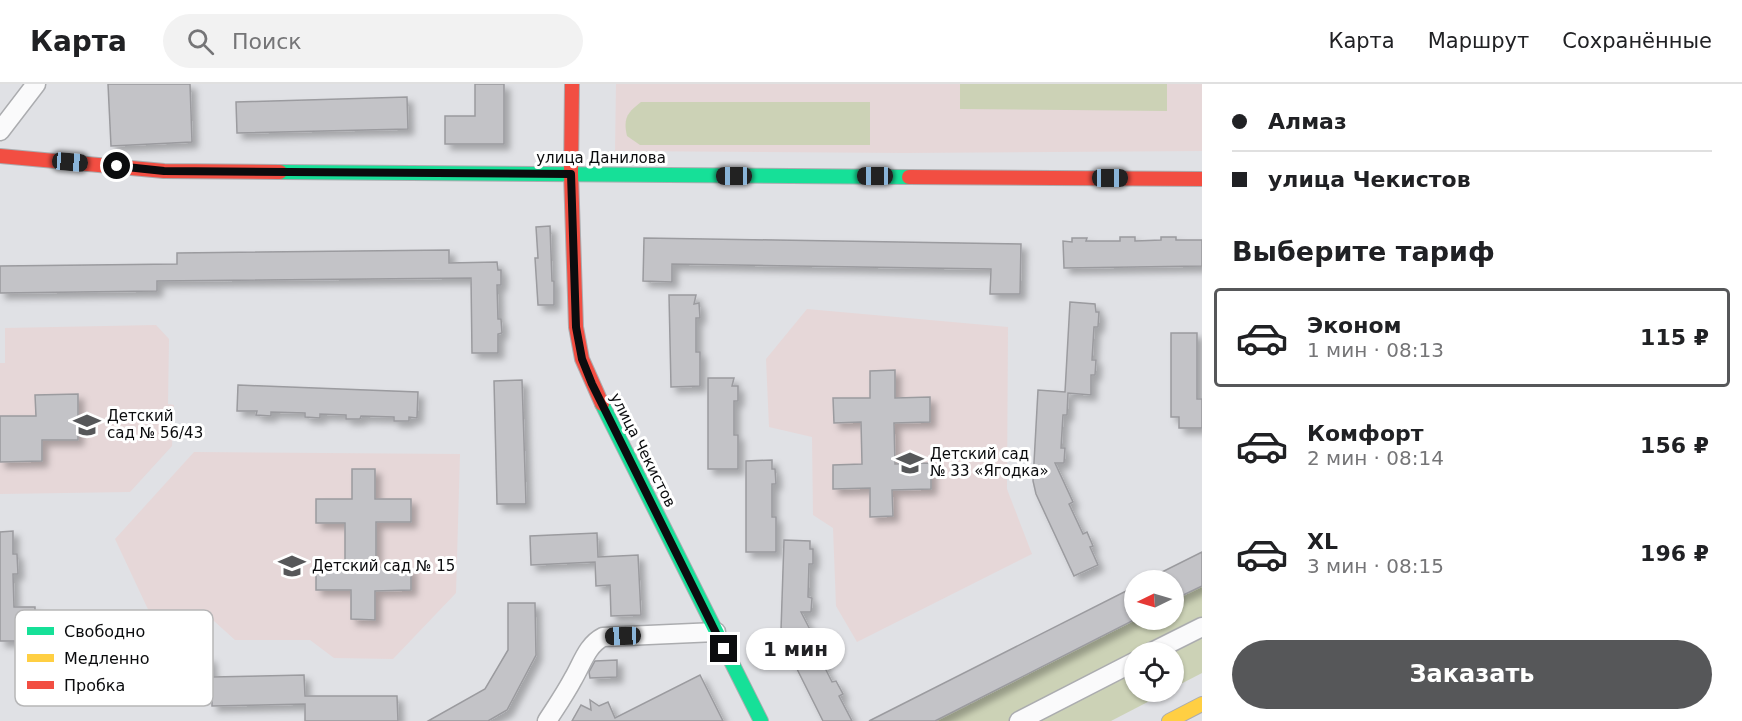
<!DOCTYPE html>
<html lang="ru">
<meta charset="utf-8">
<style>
:root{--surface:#fff;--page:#f2f2f2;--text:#202124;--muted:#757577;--line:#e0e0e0;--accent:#565759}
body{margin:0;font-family:"DejaVu Sans",sans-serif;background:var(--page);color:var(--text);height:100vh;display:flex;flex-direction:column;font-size:22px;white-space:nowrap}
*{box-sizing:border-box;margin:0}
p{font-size:20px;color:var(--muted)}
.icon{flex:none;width:33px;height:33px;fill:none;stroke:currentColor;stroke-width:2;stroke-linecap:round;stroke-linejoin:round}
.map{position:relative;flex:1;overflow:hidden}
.panel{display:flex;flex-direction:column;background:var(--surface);width:540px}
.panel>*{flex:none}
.banner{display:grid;align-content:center;height:132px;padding:0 30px;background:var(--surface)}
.needle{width:39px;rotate:265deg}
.tools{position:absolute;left:1124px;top:486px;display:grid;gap:12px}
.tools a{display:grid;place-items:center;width:60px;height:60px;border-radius:50%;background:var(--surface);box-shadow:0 2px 4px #0004;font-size:30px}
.end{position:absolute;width:27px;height:27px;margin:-14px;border:8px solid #0b0c0e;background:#fff;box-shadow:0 0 0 3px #fff}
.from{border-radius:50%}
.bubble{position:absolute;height:42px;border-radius:21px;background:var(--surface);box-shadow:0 2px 4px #0004;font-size:20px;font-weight:800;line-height:42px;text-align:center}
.car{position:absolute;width:18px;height:36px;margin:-18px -9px;border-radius:8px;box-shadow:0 0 4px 2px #0007;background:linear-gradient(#222 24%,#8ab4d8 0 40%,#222 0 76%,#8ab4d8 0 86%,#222 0)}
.banner b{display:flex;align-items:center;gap:21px;height:57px;font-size:22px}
.banner b+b{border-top:2px solid var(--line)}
.banner i{width:15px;height:15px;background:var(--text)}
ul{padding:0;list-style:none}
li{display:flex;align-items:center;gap:18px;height:99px;margin:0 12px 9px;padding:0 18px;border:3px solid transparent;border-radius:6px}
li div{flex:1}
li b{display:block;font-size:22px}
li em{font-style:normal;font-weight:800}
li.active{border-color:var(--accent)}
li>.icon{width:54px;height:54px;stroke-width:1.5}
h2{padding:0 30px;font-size:27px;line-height:72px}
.cta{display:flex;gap:12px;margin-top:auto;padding:12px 30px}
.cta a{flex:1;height:69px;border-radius:36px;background:var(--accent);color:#fff;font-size:24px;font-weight:800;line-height:69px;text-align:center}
header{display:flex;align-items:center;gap:36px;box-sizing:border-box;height:84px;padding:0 30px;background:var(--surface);border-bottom:2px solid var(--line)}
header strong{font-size:28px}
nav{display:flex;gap:33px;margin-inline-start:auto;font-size:21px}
.search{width:420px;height:54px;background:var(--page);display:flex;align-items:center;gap:15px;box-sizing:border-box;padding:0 21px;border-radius:33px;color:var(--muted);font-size:22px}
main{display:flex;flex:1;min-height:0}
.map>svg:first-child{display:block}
</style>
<header>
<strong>Карта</strong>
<div class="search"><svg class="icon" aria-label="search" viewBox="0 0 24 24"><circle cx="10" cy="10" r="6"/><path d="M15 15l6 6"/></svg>Поиск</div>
<nav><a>Карта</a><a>Маршрут</a><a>Сохранённые</a></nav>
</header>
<main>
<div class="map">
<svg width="1202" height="637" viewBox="0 0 1202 637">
<defs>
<filter id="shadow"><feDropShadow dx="5.5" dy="5.5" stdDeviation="3" flood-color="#0004"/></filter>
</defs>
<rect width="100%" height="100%" fill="#e0e1e5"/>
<g fill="#e6d7d8">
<polygon points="616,0 1202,0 1202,67 904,69 615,67"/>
<polygon points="807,225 1008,243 1007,405 1032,470 857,558 836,522 833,444 813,431 812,353 769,343 766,275"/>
<polygon points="156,241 169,255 168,320 174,321 172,362 130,408 0,410 0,279 5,279 5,244"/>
<polygon points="194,368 460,370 456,509 393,575 334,574 310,556 235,556 214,537 153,536 115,455"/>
</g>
<g fill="#ccd2b6">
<polygon points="960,0 1167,0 1167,27 960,25"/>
<path d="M 641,18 L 870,18 L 870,61 L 640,61 L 627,52 C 623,34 627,29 641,18 Z"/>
<polygon points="1202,502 1202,589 1173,604 1173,568 1134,568 1134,608 1167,608 1111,637 935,637 1135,536 1173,536 1173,516"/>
</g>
<g fill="#c3c3c7" stroke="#9b9b9f" stroke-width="1.5" filter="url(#shadow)">
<polygon points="108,0 190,0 192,58 111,62"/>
<polygon points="475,0 504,0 504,60 445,60 445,32 475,32"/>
<polygon points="407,13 408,45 237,49 236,18"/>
<polygon points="550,142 552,197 554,197 554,221 538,221 535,174 538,174 536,143"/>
<polygon points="1120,153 1135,153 1135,157 1161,156 1161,153 1176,153 1176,156 1202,156 1202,182 1064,184 1063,157 1072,158 1072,154 1087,154 1086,157 1120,157"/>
<polygon points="644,154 1021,160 1020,210 990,210 991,185 672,180 672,198 643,197"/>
<polygon points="449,166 449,179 497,178 498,186 501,186 501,201 497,201 498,235 501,235 502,249 498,250 498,269 472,269 471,194 157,197 157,207 0,209 0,182 177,180 177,169"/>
<polygon points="669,211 696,211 694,220 699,219 700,234 696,234 696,268 700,268 700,302 671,303"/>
<polygon points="1070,218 1095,220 1096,228 1099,228 1098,243 1094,243 1092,276 1096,276 1095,291 1091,291 1091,311 1068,309 1067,331 1063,331 1061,364 1065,364 1064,379 1055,379 1073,418 1069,420 1083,450 1087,448 1093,462 1090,463 1098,481 1074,492 1036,410 1033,397 1038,306 1065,308"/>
<polygon points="1171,249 1197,249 1197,315 1202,315 1202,344 1179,344 1179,333 1171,333"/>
<polygon points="895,286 895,314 930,313 930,338 894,339 895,380 931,379 931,405 892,406 893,432 870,433 870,404 833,405 833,381 862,380 861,338 834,339 833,314 870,314 870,287"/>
<polygon points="708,294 734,294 732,302 738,302 738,317 734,317 734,351 738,351 738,385 708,385"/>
<polygon points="522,296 526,420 497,420 494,297"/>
<polygon points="238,301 418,308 417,334 409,333 409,337 394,337 394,333 361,332 360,335 346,335 346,331 320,330 320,334 305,333 305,329 271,328 271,332 256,331 257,327 237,327"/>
<polygon points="78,310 78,356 42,356 42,377 0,378 0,332 36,332 35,311"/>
<polygon points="772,376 772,385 775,385 776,400 772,400 772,433 776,433 776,468 746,468 746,377"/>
<polygon points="352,385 375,385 375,415 411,415 411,438 376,438 376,483 411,483 411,506 375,507 375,536 351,535 351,506 316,506 316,483 345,483 345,439 316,439 316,415 352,415"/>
<polygon points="13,447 13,470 17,470 18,490 13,490 14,523 35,523 35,527 46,527 47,552 17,553 17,557 0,557 0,448"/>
<polygon points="597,449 598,473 638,471 641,531 611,532 610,501 596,502 595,478 531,481 530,452"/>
<polygon points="784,456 810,457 810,465 813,465 813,480 809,480 808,513 812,514 811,528 801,528 821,567 817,568 832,598 836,597 843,610 839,612 852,637 823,637 784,559 781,546"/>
<polygon points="1202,468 1202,502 1173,516 1173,496 1146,496"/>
<polygon points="1134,503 1134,536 935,637 869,637"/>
<polygon points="508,519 535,519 536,571 507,626 488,637 428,637 485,605 508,566"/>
<polygon points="210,573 212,593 304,591 305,612 397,612 398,637 305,637 305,620 212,622 212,600 122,603 122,578"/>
<polygon points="617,576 617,593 590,594 589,588 595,577"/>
<polygon points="700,591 723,637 572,637 581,621 591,626 590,616 599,622 608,618 615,634"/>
</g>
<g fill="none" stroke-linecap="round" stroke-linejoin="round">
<defs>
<g id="street">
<polyline points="0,47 36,0"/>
<polyline points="1152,568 1202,543"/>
<path d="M 547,637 C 556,623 565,610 573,595 C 582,580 587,561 603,553 L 716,548"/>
<polyline points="1019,637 1134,578"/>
</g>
<g id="fast">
<polyline points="280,88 909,93"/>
<polyline points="602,320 761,637"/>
</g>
<polyline id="slow" points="1169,637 1202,620"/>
<g id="jam">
<polyline points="572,0 571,90 576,243 582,275 602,320"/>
<polyline points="0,72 164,87 280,88"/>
<polyline points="909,93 1202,95"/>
</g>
</defs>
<use href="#street" stroke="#abacaf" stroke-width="21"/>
<use href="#fast" stroke="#abacaf" stroke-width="16"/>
<use href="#slow" stroke="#abacaf" stroke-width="16"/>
<use href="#jam" stroke="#abacaf" stroke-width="16"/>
<use href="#street" stroke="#fafafb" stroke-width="18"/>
<use href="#fast" stroke="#16e098" stroke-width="14"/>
<use href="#slow" stroke="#ffcf43" stroke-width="14"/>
<use href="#jam" stroke="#f24e42" stroke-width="14"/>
</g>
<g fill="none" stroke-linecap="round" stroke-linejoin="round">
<polyline stroke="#0b0c0e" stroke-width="8" points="117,82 164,87 571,90 576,243 582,275 592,300 724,565"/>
</g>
<defs>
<symbol id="school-bare" viewBox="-9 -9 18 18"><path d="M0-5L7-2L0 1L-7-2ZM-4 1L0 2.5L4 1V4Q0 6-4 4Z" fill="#565759" stroke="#fff" stroke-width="2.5" paint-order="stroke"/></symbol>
</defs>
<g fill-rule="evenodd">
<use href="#school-bare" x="68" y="322" width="38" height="38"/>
<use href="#school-bare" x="891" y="360" width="38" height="38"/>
<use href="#school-bare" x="273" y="463" width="38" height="38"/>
</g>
<g text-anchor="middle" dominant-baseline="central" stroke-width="6" stroke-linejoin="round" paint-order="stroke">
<g font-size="15" fill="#0b0c0e" stroke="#fff">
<text x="601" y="74">улица Данилова</text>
<text transform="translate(643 366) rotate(63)">улица Чекистов</text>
</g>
<g font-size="15" fill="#0b0c0e" stroke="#fff" text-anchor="start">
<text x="107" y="332">Детский<tspan x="107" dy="17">сад № 56/43</tspan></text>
<text x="930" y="370">Детский сад<tspan x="930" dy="17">№ 33 «Ягодка»</tspan></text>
<text x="312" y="482">Детский сад № 15</text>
</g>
</g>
<rect x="15" y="526" width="198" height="96" rx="9" fill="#fff" stroke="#b6b6b7" stroke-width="1.5"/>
<rect x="27" y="543" width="27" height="8" fill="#16e098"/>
<rect x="27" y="570" width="27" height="8" fill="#ffcf43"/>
<rect x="27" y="597" width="27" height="8" fill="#f24e42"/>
<g font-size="16" fill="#0b0c0e">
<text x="64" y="553">Свободно</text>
<text x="64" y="580">Медленно</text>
<text x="64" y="607">Пробка</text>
</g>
</svg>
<div class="tools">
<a><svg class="needle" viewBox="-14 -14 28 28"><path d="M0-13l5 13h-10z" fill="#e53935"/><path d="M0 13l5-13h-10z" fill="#757577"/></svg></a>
<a><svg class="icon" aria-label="locate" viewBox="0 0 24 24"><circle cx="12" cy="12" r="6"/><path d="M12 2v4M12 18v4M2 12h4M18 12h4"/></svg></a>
</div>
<i class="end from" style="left:117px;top:82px"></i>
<i class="end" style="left:724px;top:565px"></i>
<div class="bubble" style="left:746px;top:544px;width:99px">1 мин</div>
<i class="car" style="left:70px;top:78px;rotate:95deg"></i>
<i class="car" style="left:734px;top:92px;rotate:270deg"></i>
<i class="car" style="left:875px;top:92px;rotate:270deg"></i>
<i class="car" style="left:1110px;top:94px;rotate:90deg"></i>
<i class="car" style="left:623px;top:552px;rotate:268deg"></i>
</div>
<section class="panel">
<div class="banner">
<b><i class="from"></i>Алмаз</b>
<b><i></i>улица Чекистов</b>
</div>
<h2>Выберите тариф</h2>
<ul>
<li class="active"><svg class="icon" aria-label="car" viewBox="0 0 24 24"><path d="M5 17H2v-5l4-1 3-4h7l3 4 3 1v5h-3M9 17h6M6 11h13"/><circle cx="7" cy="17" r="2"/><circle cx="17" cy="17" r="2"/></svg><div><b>Эконом</b><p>1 мин · 08:13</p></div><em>115 ₽</em></li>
<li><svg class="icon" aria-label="car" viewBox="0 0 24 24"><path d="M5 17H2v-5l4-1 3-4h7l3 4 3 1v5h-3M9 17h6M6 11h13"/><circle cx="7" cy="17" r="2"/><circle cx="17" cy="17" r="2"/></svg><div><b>Комфорт</b><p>2 мин · 08:14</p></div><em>156 ₽</em></li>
<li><svg class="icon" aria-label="car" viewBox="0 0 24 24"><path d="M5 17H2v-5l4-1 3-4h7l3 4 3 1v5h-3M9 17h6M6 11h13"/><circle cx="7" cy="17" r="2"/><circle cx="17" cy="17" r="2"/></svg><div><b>XL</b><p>3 мин · 08:15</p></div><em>196 ₽</em></li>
</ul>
<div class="cta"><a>Заказать</a></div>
</section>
</main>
